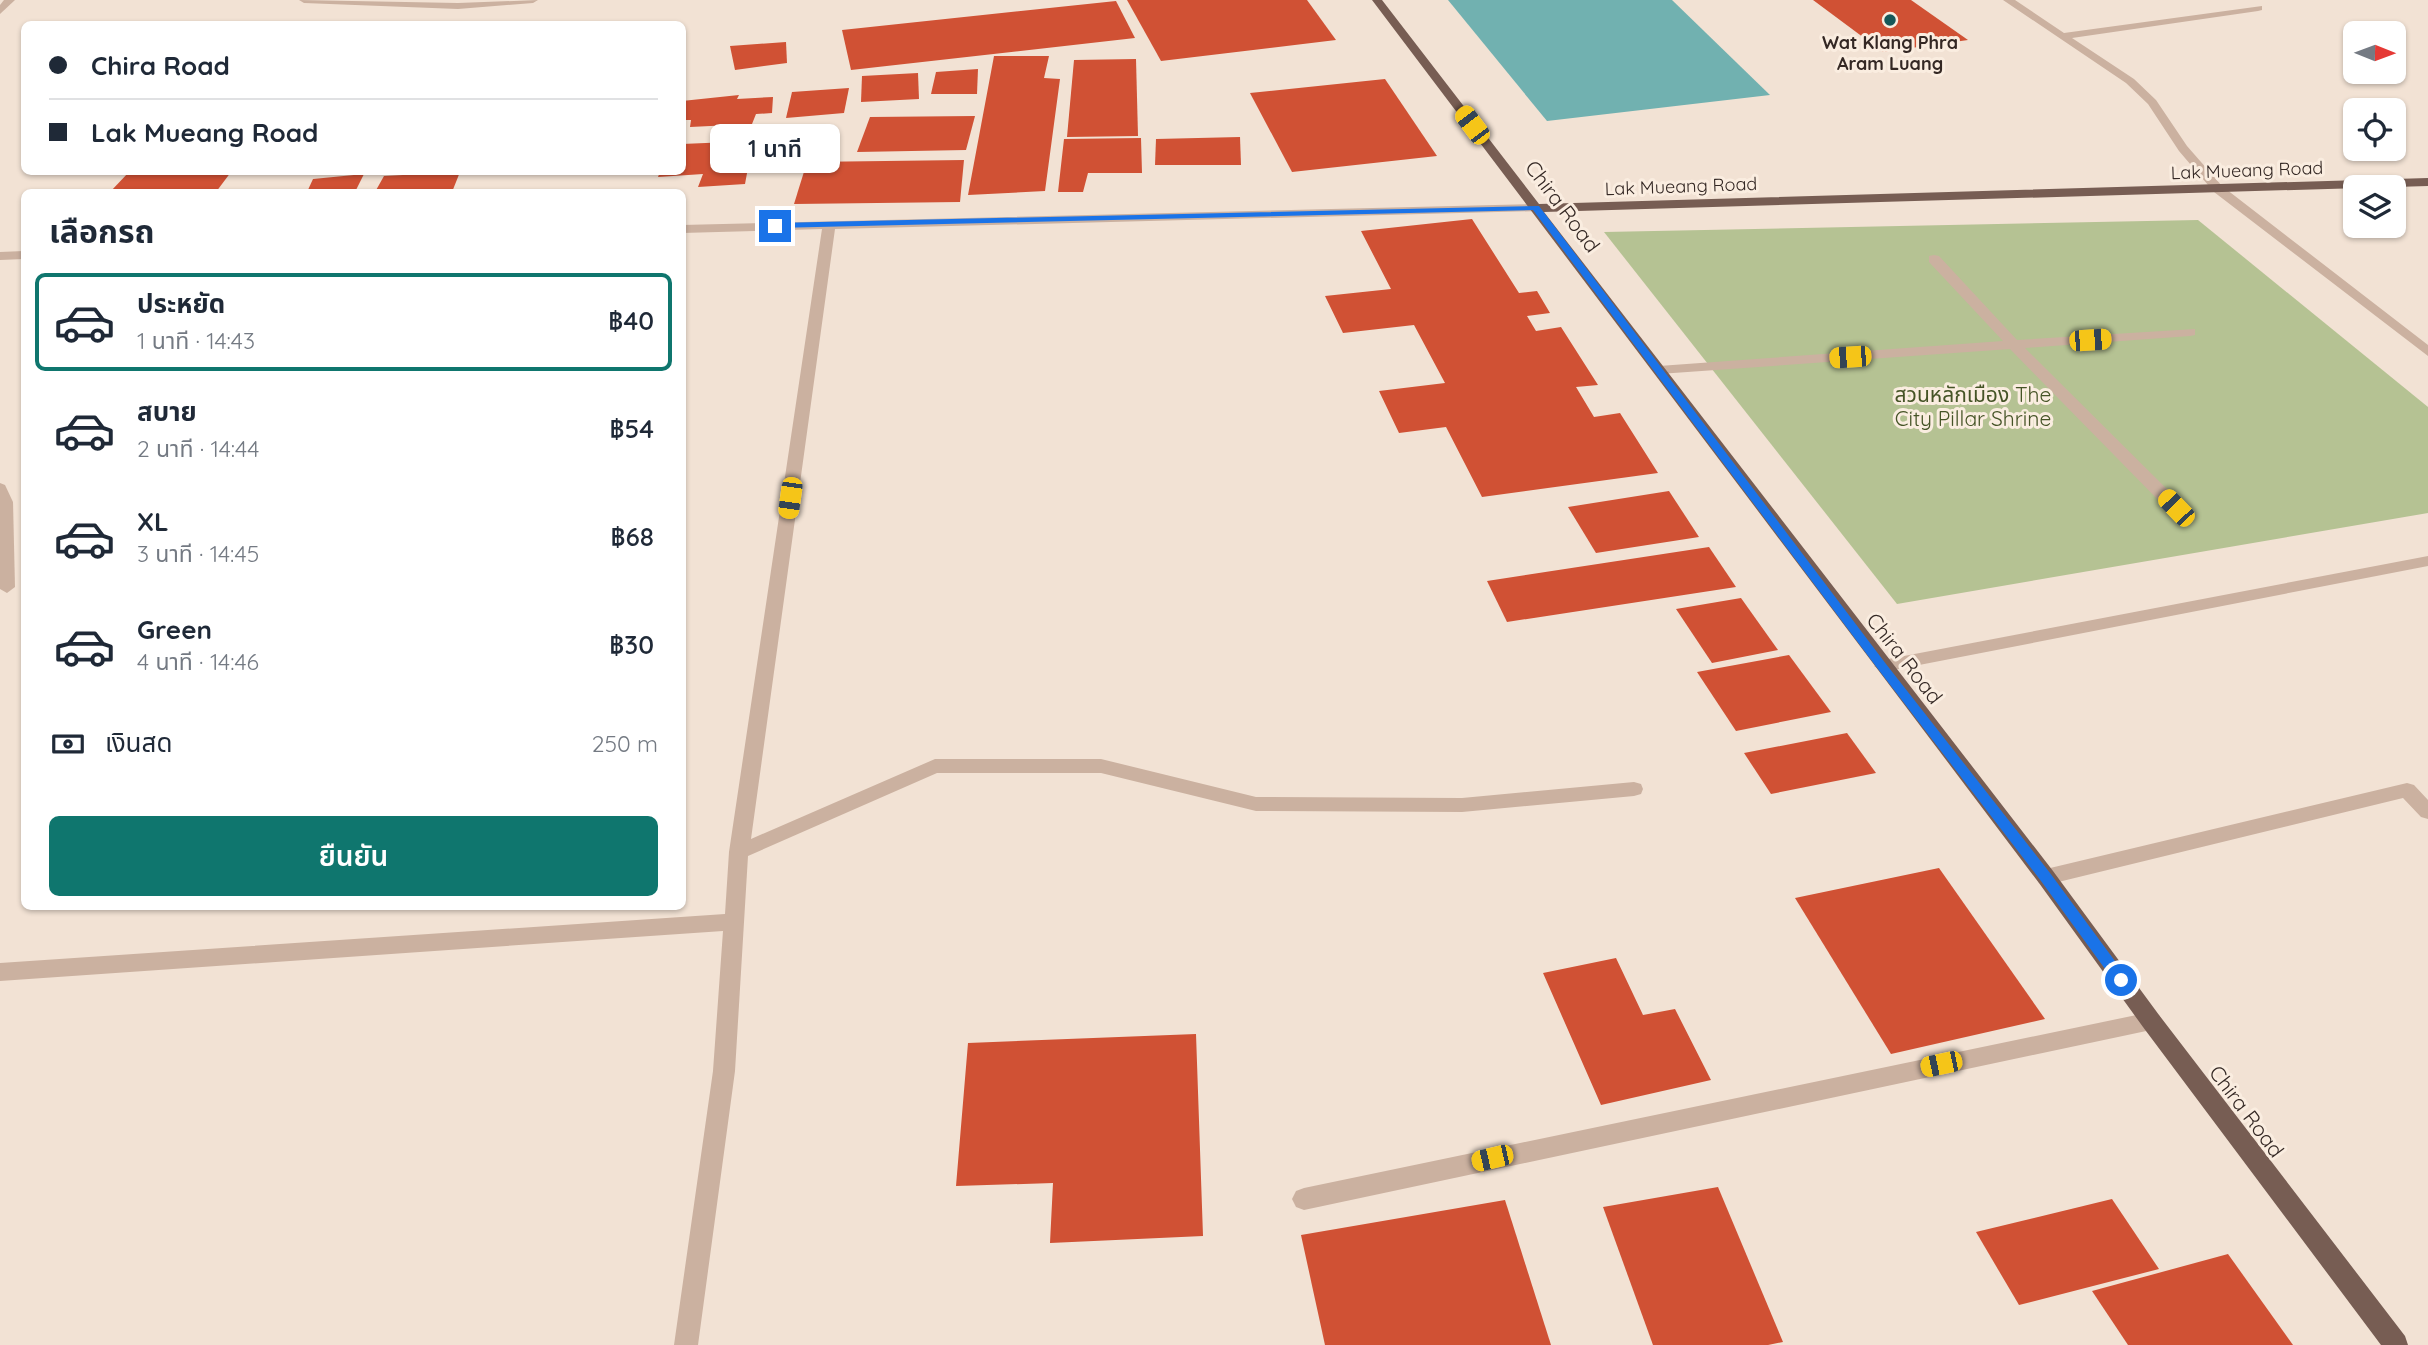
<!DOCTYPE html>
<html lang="th">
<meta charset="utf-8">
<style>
:root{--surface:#fff;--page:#f2f2f3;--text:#1f2937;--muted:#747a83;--line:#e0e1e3;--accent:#0f766e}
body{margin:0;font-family:Quicksand,"Noto Sans Thai",sans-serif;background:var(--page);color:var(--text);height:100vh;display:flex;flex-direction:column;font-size:26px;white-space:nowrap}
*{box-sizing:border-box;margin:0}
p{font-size:23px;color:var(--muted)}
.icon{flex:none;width:38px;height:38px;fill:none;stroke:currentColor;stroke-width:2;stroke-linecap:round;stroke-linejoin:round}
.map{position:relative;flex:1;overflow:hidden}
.panel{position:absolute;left:21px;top:189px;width:665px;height:721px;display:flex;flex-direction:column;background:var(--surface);border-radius:10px;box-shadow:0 2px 5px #0004}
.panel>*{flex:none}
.top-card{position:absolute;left:21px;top:21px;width:665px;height:154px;border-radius:10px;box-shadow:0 2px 5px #0004;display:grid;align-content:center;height:154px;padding:0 28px;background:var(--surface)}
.needle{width:46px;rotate:91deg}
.tools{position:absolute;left:2343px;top:21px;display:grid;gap:14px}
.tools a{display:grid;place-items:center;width:63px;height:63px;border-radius:10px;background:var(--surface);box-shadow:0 2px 5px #0004;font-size:35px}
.end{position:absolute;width:32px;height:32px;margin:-16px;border:9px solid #1a73e8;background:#fff;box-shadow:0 0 0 4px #fff}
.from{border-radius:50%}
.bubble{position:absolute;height:49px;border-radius:10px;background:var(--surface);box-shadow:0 2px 5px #0004;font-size:23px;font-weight:600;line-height:49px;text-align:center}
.car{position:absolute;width:21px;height:42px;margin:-21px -10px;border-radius:9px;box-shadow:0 0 5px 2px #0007;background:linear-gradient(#f5c518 24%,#345 0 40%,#f5c518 0 76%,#345 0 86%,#f5c518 0)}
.top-card b{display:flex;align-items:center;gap:24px;height:66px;font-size:26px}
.top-card b+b{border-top:2px solid var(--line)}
.top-card i{width:18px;height:18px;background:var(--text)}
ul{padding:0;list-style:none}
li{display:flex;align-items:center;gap:21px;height:98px;margin:0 14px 10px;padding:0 14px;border:4px solid transparent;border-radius:10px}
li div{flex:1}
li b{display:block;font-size:26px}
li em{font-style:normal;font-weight:600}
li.selected{border-color:var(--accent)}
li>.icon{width:63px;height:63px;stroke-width:1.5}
h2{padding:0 28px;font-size:32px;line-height:84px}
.pay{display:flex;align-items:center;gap:18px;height:77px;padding:0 28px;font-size:26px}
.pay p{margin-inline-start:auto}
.action{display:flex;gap:14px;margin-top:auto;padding:14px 28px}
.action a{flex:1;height:80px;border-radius:10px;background:var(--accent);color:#fff;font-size:28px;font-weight:600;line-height:80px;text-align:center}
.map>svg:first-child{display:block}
</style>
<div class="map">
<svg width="2428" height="1345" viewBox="0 0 2428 1345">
<rect width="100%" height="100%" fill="#f2e2d4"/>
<polygon fill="#b5c293" points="2198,220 2428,407 2428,513 1897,604 1604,232"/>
<polygon fill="#71b1b0" points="1448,0 1672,0 1770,95 1547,121"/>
<g fill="#d05134">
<polygon points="1127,0 1307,0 1336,40 1161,61"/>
<polygon points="1813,0 1911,0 1968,40 1883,52"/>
<polygon points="1116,1 1135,38 851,70 842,30"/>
<polygon points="786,42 787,63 735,70 730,46"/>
<polygon points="994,56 1049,56 1044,78 1060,79 1045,191 968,195"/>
<polygon points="1136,59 1138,136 1067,137 1074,60"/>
<polygon points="978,69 977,94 931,94 936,72"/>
<polygon points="918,73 919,99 861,102 862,76"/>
<polygon points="1385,79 1437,156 1292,172 1250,93"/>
<polygon points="849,88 844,113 786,118 792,92"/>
<polygon points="739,95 737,99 773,97 772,113 756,114 752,124 690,127 691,120 682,120 682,101"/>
<polygon points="975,116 966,150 857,152 870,117"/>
<polygon points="1240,137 1241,165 1155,165 1156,139"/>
<polygon points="1141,138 1142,173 1088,173 1083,192 1058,192 1064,139"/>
<polygon points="753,141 745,184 698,187 703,174 658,177 660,172 682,172 682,144"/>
<polygon points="964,160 960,202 794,204 807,162"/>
<polygon points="129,172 231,172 216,192 110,192"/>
<polygon points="460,172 452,192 375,192 384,176"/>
<polygon points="364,174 355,192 307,192 313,179"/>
<polygon points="1472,219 1519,293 1537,291 1550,313 1527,316 1536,331 1561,327 1598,385 1576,387 1594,417 1620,413 1658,473 1482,497 1446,427 1399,433 1379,391 1445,383 1414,325 1343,333 1325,296 1391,289 1361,231"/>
<polygon points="1669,491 1699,537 1596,553 1568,507"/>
<polygon points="1709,547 1736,587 1507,622 1487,581"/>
<polygon points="1741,598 1778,650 1712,663 1676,609"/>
<polygon points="1789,655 1831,712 1736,731 1697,672"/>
<polygon points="1847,733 1876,773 1771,794 1744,753"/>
<polygon points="1939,868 2045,1019 1891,1054 1795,898"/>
<polygon points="1616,958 1643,1015 1675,1009 1711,1080 1601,1105 1543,973"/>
<polygon points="1196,1034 1203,1236 1050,1243 1053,1183 956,1186 968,1043"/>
<polygon points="1718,1187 1783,1342 1768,1345 1653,1345 1603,1207"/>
<polygon points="2112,1199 2159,1269 2019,1305 1976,1232"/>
<polygon points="1505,1200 1551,1345 1325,1345 1301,1235"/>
<polygon points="2228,1254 2293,1345 2128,1345 2092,1291"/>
</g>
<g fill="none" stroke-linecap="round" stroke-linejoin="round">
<g fill="#cbb1a0" fill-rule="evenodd">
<polygon points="4,0 15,0 0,14 0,5"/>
<polygon points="299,0 458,3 538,0 533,3 458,9 304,3"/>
<polygon points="2003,0 2015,0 2064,33 2262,6 2262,10 2258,11 2072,38 2134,79 2156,100 2187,146 2222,186 2428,345 2428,356 2214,192 2179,151 2148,104 2126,83"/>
<polygon points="1536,204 1540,205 1540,211 835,229 751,839 935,759 1101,759 1256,797 1462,798 1634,782 1641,784 1643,789 1641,794 1634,796 1462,812 1256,811 1101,773 937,773 748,856 735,1071 698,1345 674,1345 713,1071 723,931 0,981 0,963 725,914 729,852 822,229 682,233 682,225"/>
<polygon points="24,251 24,259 0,260 0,252"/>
<polygon points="1934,255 1939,256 2017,340 2195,329 2195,335 2190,336 2025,348 2182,504 2184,508 2182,512 2170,512 2010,349 1659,374 1652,370 1659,366 2003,341 1929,262 1929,256"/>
<polygon points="0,483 5,485 13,502 15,587 7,593 0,589"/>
<polygon points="2428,556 2428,566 1883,672 1874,666 1883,660"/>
<polygon points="2407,783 2414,785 2428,800 2428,819 2421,817 2403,798 2046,885 2039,883 2036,877 2039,871 2046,869"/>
<polygon points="2151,1012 2159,1015 2162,1021 2159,1027 2151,1030 1304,1210 1296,1207 1292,1199 1296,1191 1304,1188"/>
</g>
<polygon fill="#775d53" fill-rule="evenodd" points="1372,0 1382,0 1539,204 2428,178 2428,186 1544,212 2053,871 2159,1015 2405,1336 2408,1345 2381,1345 2143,1027 2039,883"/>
</g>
<polygon fill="#1a73e8" points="1539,206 1886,664 2050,873 2126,976 2126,984 2116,984 2041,881 1878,669 1533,210 775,228 771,226 775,223"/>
<circle fill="#165758" stroke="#faede0" stroke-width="2.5" cx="1890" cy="20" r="7"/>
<g text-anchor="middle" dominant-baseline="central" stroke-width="6" stroke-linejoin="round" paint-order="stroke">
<g font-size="18" font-weight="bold" fill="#342824" stroke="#faede0">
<text x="1890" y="42">Wat Klang Phra<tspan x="1890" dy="21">Aram Luang</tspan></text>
</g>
<g font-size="18" fill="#342824" stroke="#faede0">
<text transform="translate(2247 170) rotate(-2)">Lak Mueang Road</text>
<text transform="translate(1681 186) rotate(-2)">Lak Mueang Road</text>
</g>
<g font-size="21" fill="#342824" stroke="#faede0">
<text transform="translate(1563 206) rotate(53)">Chira Road</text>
<text transform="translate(1905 658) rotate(52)">Chira Road</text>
<text transform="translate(2247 1111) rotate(53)">Chira Road</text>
</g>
<g font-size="21" fill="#455426" stroke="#faede0">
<text x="1973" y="394">สวนหลักเมือง The<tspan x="1973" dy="24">City Pillar Shrine</tspan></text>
</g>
</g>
</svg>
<div class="tools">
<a><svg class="needle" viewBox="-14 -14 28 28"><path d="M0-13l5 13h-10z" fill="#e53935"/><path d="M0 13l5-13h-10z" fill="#747a83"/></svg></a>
<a><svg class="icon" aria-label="locate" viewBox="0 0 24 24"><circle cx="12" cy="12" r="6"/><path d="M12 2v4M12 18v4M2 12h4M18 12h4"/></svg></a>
<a><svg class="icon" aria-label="layers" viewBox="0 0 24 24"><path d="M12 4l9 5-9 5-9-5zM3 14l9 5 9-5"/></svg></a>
</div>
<i class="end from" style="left:2121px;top:980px"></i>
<i class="end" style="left:775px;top:226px"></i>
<div class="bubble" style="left:710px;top:124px;width:130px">1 นาที</div>
<i class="car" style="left:1472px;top:125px;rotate:323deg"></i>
<i class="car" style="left:2090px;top:340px;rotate:86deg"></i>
<i class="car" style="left:1850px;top:357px;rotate:266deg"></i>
<i class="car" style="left:790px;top:498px;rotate:188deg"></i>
<i class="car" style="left:2176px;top:508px;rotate:316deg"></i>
<i class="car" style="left:1941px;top:1064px;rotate:258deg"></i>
<i class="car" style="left:1492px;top:1158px;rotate:257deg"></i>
<div class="top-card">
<b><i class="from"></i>Chira Road</b>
<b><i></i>Lak Mueang Road</b>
</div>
<section class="panel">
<h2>เลือกรถ</h2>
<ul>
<li class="selected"><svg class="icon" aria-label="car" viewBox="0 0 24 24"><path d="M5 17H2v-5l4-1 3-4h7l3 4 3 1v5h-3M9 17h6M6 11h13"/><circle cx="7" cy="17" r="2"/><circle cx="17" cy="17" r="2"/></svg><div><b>ประหยัด</b><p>1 นาที · 14:43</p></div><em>฿40</em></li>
<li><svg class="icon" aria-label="car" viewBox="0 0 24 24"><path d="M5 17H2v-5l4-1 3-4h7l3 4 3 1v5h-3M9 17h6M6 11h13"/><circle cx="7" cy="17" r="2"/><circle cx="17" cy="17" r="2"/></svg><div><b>สบาย</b><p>2 นาที · 14:44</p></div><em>฿54</em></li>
<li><svg class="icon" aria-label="car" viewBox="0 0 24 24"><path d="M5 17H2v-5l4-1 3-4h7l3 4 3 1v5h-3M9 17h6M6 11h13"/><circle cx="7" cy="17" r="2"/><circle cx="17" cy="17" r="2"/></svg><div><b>XL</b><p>3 นาที · 14:45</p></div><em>฿68</em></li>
<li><svg class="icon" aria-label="car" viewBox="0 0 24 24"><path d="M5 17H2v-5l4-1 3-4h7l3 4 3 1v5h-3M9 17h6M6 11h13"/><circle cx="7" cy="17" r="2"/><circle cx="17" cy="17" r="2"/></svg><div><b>Green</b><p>4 นาที · 14:46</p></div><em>฿30</em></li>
</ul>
<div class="pay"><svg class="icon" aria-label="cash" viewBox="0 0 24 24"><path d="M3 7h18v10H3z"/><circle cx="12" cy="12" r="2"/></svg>เงินสด<p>250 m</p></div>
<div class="action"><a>ยืนยัน</a></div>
</section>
</div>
